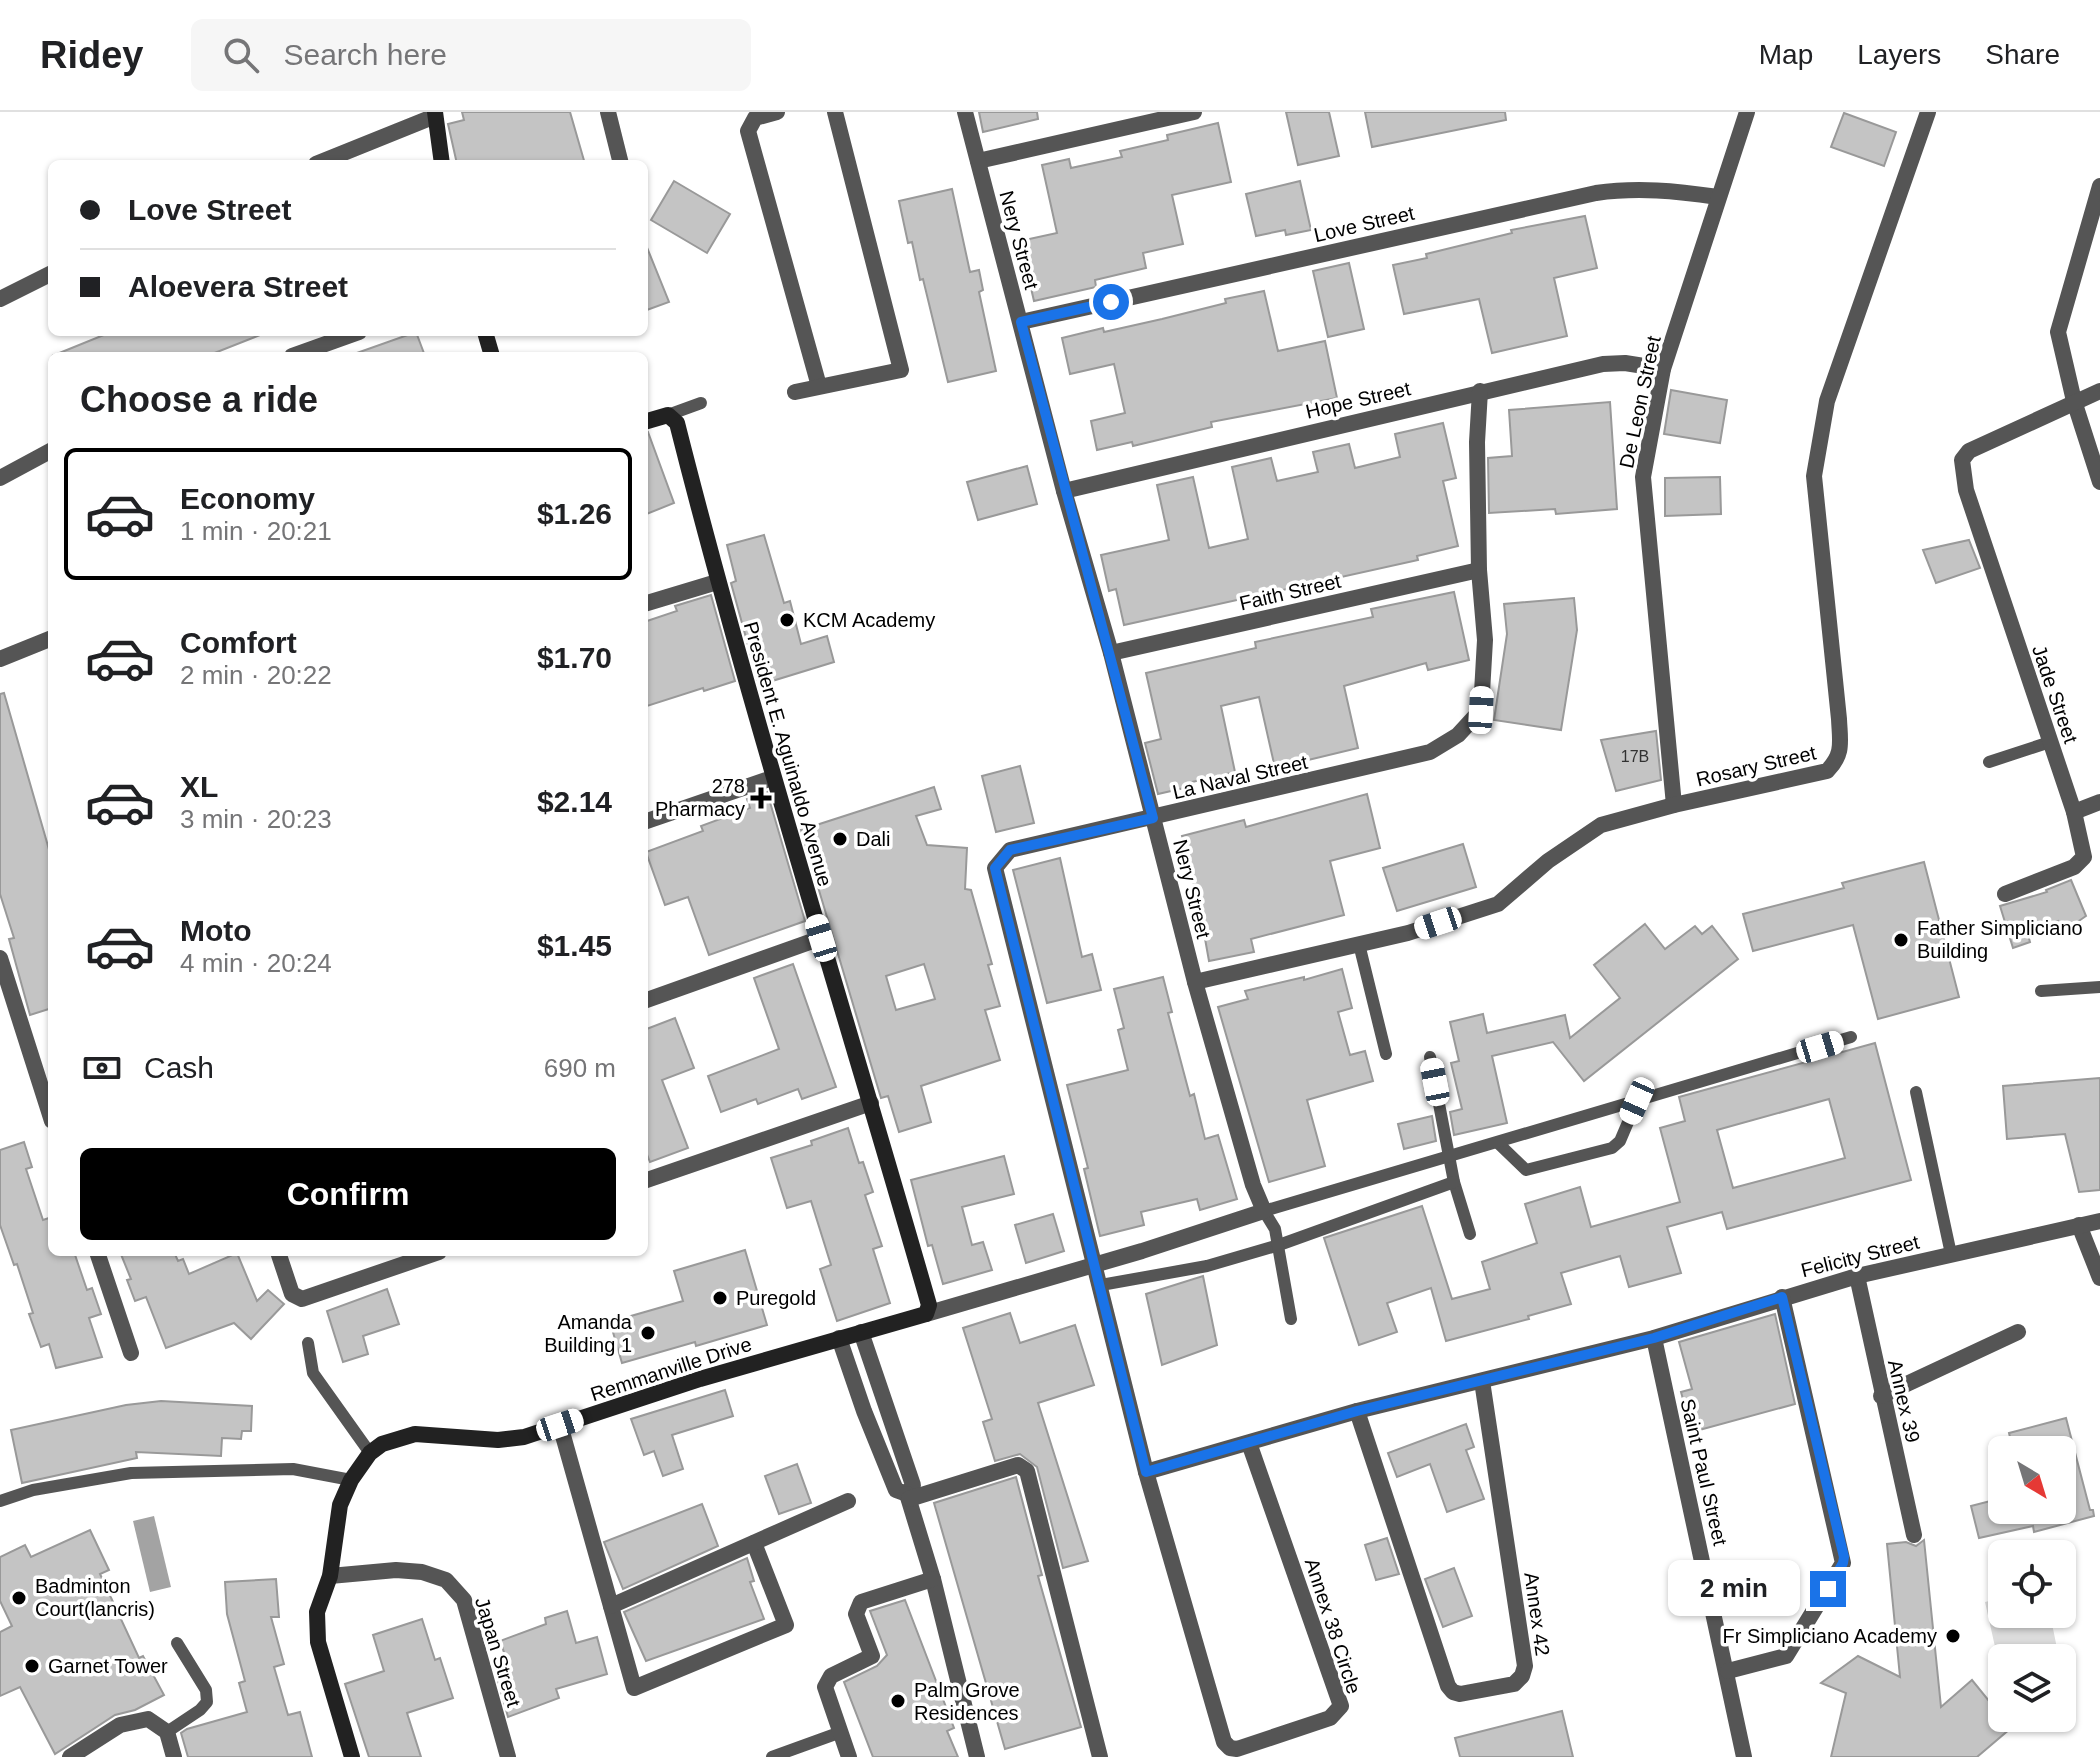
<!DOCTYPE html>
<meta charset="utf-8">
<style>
:root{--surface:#fff;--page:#f6f6f6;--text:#202124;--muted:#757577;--line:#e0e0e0;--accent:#000}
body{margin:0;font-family:Helvetica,sans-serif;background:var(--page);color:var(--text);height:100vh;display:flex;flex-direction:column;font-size:30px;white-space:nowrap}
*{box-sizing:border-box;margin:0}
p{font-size:26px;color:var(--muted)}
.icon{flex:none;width:44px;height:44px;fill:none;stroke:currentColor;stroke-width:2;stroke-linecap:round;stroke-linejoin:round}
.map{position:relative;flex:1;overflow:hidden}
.sheet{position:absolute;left:48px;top:240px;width:600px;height:904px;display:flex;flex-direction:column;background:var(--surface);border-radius:12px;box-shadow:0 2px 6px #0004}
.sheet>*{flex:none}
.banner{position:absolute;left:48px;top:48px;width:600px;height:176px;border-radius:12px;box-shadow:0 2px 6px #0004;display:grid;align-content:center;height:176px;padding:0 32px;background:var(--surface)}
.needle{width:52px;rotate:142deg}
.controls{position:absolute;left:1988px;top:1324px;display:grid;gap:16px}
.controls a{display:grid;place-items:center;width:88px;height:88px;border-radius:12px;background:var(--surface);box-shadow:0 2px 6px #0004;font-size:40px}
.end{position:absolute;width:36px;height:36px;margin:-18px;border:10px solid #1a73e8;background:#fff;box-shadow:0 0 0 4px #fff}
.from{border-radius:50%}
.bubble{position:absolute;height:56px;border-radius:12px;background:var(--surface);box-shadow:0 2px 6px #0004;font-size:26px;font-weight:700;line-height:56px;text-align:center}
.car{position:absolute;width:24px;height:48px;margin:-24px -12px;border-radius:10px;box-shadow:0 0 6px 2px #0007;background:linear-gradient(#fff 24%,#345 0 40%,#fff 0 76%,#345 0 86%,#fff 0)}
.banner b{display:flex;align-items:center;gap:28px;height:76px;font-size:30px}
.banner b+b{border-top:2px solid var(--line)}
.banner i{width:20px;height:20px;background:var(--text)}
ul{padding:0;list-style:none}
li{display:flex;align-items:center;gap:24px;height:132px;margin:0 16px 12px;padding:0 16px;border:4px solid transparent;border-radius:12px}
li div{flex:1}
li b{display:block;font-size:30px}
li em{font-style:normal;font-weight:700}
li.selected{border-color:var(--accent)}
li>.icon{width:72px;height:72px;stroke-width:1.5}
h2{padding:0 32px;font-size:36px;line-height:96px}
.pay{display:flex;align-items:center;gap:20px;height:88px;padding:0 32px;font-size:30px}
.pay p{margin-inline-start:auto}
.action{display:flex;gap:16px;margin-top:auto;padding:16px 32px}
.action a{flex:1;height:92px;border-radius:12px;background:var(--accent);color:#fff;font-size:32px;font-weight:700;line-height:92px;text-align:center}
header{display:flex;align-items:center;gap:48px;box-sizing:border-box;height:112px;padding:0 40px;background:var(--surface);border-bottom:2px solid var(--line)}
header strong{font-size:38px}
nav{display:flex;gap:44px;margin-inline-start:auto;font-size:28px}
.search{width:560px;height:72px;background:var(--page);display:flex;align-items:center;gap:20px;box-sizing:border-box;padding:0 28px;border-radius:12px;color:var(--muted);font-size:30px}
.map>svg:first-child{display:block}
</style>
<header>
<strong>Ridey</strong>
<div class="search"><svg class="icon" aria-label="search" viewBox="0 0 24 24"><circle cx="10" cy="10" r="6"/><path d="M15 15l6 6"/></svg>Search here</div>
<nav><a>Map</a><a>Layers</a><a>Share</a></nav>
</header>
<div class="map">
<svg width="2100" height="1645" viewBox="0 0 2100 1645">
<rect width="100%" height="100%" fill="#fff"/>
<polygon fill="#dcdcdc" points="2002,1486 2002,1502 2050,1502 2059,1546 2002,1546 2002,1566 1985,1490"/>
<polygon fill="#a3a3a3" points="154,1404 171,1475 150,1480 133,1409"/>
<g fill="#c4c4c4" stroke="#999" stroke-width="2" fill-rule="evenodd">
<polygon points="462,0 570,0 585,52 457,52 448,12 464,8"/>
<polygon points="979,0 1037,0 1038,7 983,20"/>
<polygon points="1286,0 1329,0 1339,44 1298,53"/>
<polygon points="1365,0 1505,0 1506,8 1372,35"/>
<polygon points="1844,1 1896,20 1884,54 1831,35"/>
<polygon points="1218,11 1231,70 1172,83 1183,132 1143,141 1146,156 1095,168 1096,175 1034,189 1020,129 1057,121 1042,53 1069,47 1071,56 1122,45 1120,39 1168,28 1167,23"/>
<polygon points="674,69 730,102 707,141 651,108"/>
<polygon points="1300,69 1311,118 1286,123 1285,118 1256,124 1246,82"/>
<polygon points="952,77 970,160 979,158 983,178 979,180 996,259 948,270 923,167 920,168 912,130 908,131 899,89"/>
<polygon points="1585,104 1597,156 1554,166 1567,224 1492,241 1479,187 1404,202 1393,153 1427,146 1426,142 1512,121 1511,118"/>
<polygon points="644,128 669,190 644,199"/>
<polygon points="1349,151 1364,217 1328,225 1313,159"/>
<polygon points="1264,179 1278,239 1325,229 1337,286 1211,310 1212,315 1133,334 1132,330 1097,338 1091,309 1125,301 1114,252 1070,262 1062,226 1103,216 1104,220 1162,207 1226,191 1225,187"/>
<polygon points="111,220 265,220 265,221 207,244 52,244"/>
<polygon points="416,220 425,244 354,244 354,242"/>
<polygon points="1671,278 1727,288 1720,331 1664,322"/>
<polygon points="1610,290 1617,397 1556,402 1555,397 1489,401 1488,346 1512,344 1509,298"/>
<polygon points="1443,311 1456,366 1443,369 1458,434 1417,444 1418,448 1124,513 1116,477 1109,479 1101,443 1169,428 1157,373 1193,365 1209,436 1248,427 1232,355 1271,346 1277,369 1318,360 1313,340 1349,332 1355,356 1400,345 1395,322"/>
<polygon points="648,320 674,391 644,403 644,321"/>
<polygon points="1027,354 1037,392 978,408 967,370"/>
<polygon points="1720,365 1721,402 1665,404 1665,366"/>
<polygon points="764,423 784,491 790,489 801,532 827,524 834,550 759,573 731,471 736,469 727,433"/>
<polygon points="1969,428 1980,456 1936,471 1923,438"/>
<polygon points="1454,480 1469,548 1428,558 1426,551 1344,574 1358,636 1275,656 1259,585 1221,594 1235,660 1192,670 1193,674 1158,682 1145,631 1161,627 1146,561 1256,536 1255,530 1373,505 1371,497"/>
<polygon points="711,483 735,569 704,579 703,576 644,595 644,510 677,499 675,494"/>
<polygon points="1574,486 1577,518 1561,618 1494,608 1507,522 1504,492"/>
<polygon points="4,581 52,748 52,896 30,903 9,827 14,826 0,782 0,582"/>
<polygon points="1656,619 1661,668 1616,679 1601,628"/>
<polygon points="1020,654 1034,711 996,720 982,664"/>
<path d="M 934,675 L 941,697 L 916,704 L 927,733 L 967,736 L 965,777 L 971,778 L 992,852 L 988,853 L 1000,894 L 985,898 L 1000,948 L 921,974 L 931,1010 L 899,1020 L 888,984 L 881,986 L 801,718 ZM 924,852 L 935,887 L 896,898 L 886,864 Z"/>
<polygon points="767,680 805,809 709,843 688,785 665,793 646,740 703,719 701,714 750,696 747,687"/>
<polygon points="1367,682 1380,736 1330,749 1344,803 1251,827 1254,840 1209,849 1199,793 1182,724 1244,708 1246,715"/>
<polygon points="1463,732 1476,775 1397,799 1383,756"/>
<polygon points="1060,746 1082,845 1092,842 1101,878 1047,891 1013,758"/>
<polygon points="1924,750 1959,885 1878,907 1853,813 1753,839 1743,802 1844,776 1842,771"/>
<polygon points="2071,768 2086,804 2063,820 2058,809 2027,819 2030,830 2013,836 2000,794 2047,780 2046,778"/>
<polygon points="1645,812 1665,837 1695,814 1702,822 1712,814 1738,847 1584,969 1553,930 1492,944 1507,1011 1454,1023 1450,1000 1462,997 1451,951 1459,949 1450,910 1483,902 1487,921 1565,903 1570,926 1620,886 1594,853"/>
<polygon points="793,852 836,975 802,987 798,977 758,992 756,987 721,1000 708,964 779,937 754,866"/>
<polygon points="1342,857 1352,896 1338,900 1350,943 1365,939 1373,969 1307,988 1325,1054 1269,1070 1218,895 1248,887 1245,879 1304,865 1304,868"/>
<polygon points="1163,865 1172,900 1168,901 1190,984 1194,982 1205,1027 1218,1023 1237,1087 1200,1098 1197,1087 1141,1100 1144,1113 1100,1124 1084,1057 1088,1056 1067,973 1128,958 1118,918 1124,916 1114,877"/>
<polygon points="675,906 694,956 662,968 688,1036 650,1050 644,1035 644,918"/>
<path d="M 1875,931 L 1911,1068 L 1727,1117 L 1722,1100 L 1667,1115 L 1681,1161 L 1629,1175 L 1620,1144 L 1561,1161 L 1571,1192 L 1528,1204 L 1529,1207 L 1446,1229 L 1431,1176 L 1387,1191 L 1397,1220 L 1359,1233 L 1324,1126 L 1422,1094 L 1452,1187 L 1490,1177 L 1482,1150 L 1537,1131 L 1525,1092 L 1580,1075 L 1591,1115 L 1680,1090 L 1660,1016 L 1685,1009 L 1679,985 ZM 1829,987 L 1845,1046 L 1733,1076 L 1717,1018 Z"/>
<polygon points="2100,966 2100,1078 2079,1080 2065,1022 2007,1027 2003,974"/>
<polygon points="1432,1004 1436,1029 1404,1037 1398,1012"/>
<polygon points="848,1016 859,1051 863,1050 873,1080 865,1083 882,1134 873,1137 890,1191 837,1209 820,1157 831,1153 811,1089 787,1096 771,1046 812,1033 811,1029"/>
<polygon points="24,1030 32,1055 26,1057 43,1108 52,1105 52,1140 74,1140 87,1178 92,1176 101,1202 89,1206 102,1245 56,1256 49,1232 41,1235 29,1202 33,1201 17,1152 14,1153 0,1113 0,1038"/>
<polygon points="1004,1044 1014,1082 962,1095 972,1133 983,1130 992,1158 943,1172 932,1133 928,1134 911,1068"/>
<polygon points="1053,1102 1064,1139 1026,1151 1015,1113"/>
<polygon points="745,1138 767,1213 696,1234 695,1230 622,1251 610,1210 683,1189 674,1159"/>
<polygon points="120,1140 174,1140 178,1149 183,1147 189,1162 237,1141 257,1189 268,1178 284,1192 251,1227 234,1211 166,1236 146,1185 135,1189 127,1168 131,1167"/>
<polygon points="1203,1164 1217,1233 1162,1253 1146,1182"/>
<polygon points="387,1177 399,1212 363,1224 368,1242 343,1250 327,1199"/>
<polygon points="1010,1201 1020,1231 1075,1213 1094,1273 1038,1291 1088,1449 1063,1456 1037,1355 1020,1342 995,1349 983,1310 992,1307 963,1216"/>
<polygon points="1775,1202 1795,1292 1692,1320 1681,1280 1692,1277 1679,1230"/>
<polygon points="725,1278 733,1304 672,1323 683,1357 663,1364 654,1339 644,1343 631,1307"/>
<polygon points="161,1289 252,1294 251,1319 242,1319 241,1327 222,1326 221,1344 136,1340 137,1346 22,1371 11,1318 126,1293"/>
<polygon points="2066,1306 2090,1398 2093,1398 2094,1404 2034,1420 2033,1414 1979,1426 1971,1394 2002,1386 2002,1398 2062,1398 2062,1338 2013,1338 2009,1321"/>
<polygon points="1466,1312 1474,1335 1466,1338 1484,1387 1447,1400 1430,1352 1397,1365 1388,1341"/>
<polygon points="797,1352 811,1391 779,1402 765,1364"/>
<polygon points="1016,1365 1042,1463 1038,1464 1081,1615 1005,1637 934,1391"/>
<polygon points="702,1392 718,1434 623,1477 604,1430"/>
<polygon points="90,1418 109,1458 100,1462 139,1546 143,1544 164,1583 135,1598 115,1603 55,1642 20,1575 0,1584 0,1520 12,1514 0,1489 0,1445 25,1433 31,1445"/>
<polygon points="1387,1426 1399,1462 1376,1468 1365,1433"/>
<polygon points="1924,1428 1941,1595 1972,1568 2011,1616 1977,1645 1831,1645 1846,1581 1821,1571 1858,1544 1900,1565 1887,1432 1906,1430 1916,1434"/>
<polygon points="747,1446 754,1469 750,1470 764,1507 646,1549 624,1500"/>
<polygon points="1454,1456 1472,1504 1443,1515 1425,1467"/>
<polygon points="276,1467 279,1505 271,1505 284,1552 274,1555 288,1603 300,1600 312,1645 188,1645 181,1621 187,1617 247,1600 239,1571 245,1569 227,1502 225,1470"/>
<polygon points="905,1488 954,1616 947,1619 958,1645 873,1645 844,1570 877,1554 887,1543 870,1499"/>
<polygon points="567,1499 576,1531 597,1525 607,1562 556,1577 559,1586 508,1605 497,1565 511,1560 500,1529 546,1512 545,1506"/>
<polygon points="422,1507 435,1548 440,1546 453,1586 407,1601 421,1645 369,1645 345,1572 384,1559 373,1523"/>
<polygon points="1562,1599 1573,1645 1460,1645 1455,1626"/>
</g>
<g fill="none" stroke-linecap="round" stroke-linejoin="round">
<g stroke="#555" stroke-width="12">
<polyline points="668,303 701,291"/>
<polyline points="1989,650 2050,630"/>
<polyline points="1359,832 1386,942"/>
<polyline points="2041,879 2100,875"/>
<polyline points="1430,945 1454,1070 1470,1122"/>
<polyline points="1916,980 1951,1142"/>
<polyline points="1498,1031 1526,1058 1612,1036 1620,1029 1637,989"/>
<polyline points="1101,1173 1207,1154 1279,1133 1454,1070"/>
<polyline points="1291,1207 1275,1117 1264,1099 1851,925"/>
<polyline points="308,1231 313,1261 370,1341"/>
<polyline points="0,1389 33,1378 131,1361 293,1357 351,1368"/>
<polyline points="167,1620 200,1598 207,1590 206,1578 177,1531"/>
<polyline points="772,1645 841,1620"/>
</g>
<g stroke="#555" stroke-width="16">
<polyline points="608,0 621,52"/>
<polyline points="777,0 755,6 748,19 819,274"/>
<polyline points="978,49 1194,0"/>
<polyline points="316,52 435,4"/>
<polyline points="2100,74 2058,220 2074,289 2100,370"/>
<polyline points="0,187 52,161"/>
<path d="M 1021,210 L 1596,81 C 1638,75 1676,79 1718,85"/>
<polyline points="292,244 359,220"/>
<polyline points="795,280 901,258 835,0"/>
<polyline points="0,366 52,338"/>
<polyline points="1064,379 1603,252 1625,251 1663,257"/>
<polyline points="644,492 717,470"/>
<polyline points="1111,541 1479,458"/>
<polyline points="0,547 52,526"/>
<polyline points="1674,693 1643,365 1663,257 1747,0"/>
<polyline points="2074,700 2100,690"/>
<polyline points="644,710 772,666"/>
<polyline points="2005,782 2074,755 2084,745 2074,700 1966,378 1962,348 1969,339 2100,279"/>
<polyline points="0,846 52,1009"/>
<path d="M 1195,870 L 1408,821 L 1498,792 L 1548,749 L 1601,713 L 1674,693 L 1827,659 C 1844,642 1840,630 1839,607 L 1814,364 L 1827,289 L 1928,0"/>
<polyline points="644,889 821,826"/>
<polyline points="644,1069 871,991"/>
<polyline points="2079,1113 2100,1166"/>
<polyline points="97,1140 131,1241"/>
<polyline points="278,1140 292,1182 302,1187 439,1140"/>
<polyline points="1857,1164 1914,1423"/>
<polyline points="926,1202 1142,1139 1264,1099 1253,1073 1195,870 1111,541 1064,379 965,0"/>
<polyline points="839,1226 864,1299 896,1378 907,1382 913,1373 861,1220"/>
<polyline points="1654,1226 1744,1645"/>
<polyline points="1881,1284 2018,1220"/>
<polyline points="1357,1299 1448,1574 1453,1580 1460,1582 1514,1572 1522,1564 1525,1554 1482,1269"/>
<polyline points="560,1313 634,1576 786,1513 754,1431"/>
<polyline points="1249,1331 1341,1594 1330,1606 1237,1637 1230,1636 1224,1630 1146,1360 995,756 1010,738 1430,640 1458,623 1481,598 1485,528 1479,458 1477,330 1480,279"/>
<polyline points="1146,1360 1357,1299 1654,1226 1857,1164 2100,1109"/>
<polyline points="907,1382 933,1467 977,1645"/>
<polyline points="909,1387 1018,1353 1027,1359 1100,1645"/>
<polyline points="330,1464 396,1458 422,1460 446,1468 464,1488 508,1645"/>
<polyline points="611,1494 848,1389"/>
<polyline points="1728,1559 1786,1544 1843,1451 1782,1185"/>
<polyline points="70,1645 120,1613 148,1607 167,1620 174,1645"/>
<polyline points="849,1645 825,1575 831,1564 872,1544 856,1502 861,1490 933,1467"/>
</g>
<g stroke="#222" stroke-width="16">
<polyline points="435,0 442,52"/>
<polyline points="485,220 492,244"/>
<path d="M 352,1645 L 318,1530 L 317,1500 L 330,1464 L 340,1393 L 351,1368 L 370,1341 L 382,1332 L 415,1322 L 498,1328 L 524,1325 L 700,1267 L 926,1202 L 929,1193 C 845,899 752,608 677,311 L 668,303 L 644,310"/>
</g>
</g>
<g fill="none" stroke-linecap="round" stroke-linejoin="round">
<polyline stroke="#1a73e8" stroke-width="10" points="1111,190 1021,210 1153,706 1010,738 995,756 1146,1360 1357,1299 1654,1226 1782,1185 1844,1445 1843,1451 1828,1477"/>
</g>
<g fill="#000" stroke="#fff" stroke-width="3">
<circle cx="787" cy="508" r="8"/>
<path d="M757 674h8v8h8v8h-8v8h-8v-8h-8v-8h8z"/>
<circle cx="840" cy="727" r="8"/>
<circle cx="1901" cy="828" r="8"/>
<circle cx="720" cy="1186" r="8"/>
<circle cx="648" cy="1221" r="8"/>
<circle cx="19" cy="1486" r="8"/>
<circle cx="1953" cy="1524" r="8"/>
<circle cx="32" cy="1554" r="8"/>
<circle cx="898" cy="1589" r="8"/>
</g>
<g text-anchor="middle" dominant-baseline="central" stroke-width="7" stroke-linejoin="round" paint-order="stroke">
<g font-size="16" fill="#313131">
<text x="1635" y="644">17B</text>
</g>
<g font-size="20" fill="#000" stroke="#fff">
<text transform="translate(1364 112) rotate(-13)">Love Street</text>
<text transform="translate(1019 128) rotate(75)">Nery Street</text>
<text transform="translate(1358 288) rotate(-13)">Hope Street</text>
<text transform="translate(1640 290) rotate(-78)">De Leon Street</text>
<text transform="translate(1290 480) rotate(-13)">Faith Street</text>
<text transform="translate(2055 582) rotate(71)">Jade Street</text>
<text transform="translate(788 642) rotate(74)">President E. Aguinaldo Avenue</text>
<text transform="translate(1756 654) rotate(-13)">Rosary Street</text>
<text transform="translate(1240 665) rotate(-13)">La Naval Street</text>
<text transform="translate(1192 777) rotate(76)">Nery Street</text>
<text transform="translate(1860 1144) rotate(-14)">Felicity Street</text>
<text transform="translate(671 1257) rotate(-18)">Remmanville Drive</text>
<text transform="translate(1904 1289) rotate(77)">Annex 39</text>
<text transform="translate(1704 1360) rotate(77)">Saint Paul Street</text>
<text transform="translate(1537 1502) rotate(82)">Annex 42</text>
<text transform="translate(1333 1514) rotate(72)">Annex 38 Circle</text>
<text transform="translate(498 1540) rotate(73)">Japan Street</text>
</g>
<g font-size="20" fill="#000" stroke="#fff" text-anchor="start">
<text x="803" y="508">KCM Academy</text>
<text x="745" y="674" text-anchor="end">278<tspan x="745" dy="23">Pharmacy</tspan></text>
<text x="856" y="727">Dali</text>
<text x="1917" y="816">Father Simpliciano<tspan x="1917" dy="23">Building</tspan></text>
<text x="736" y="1186">Puregold</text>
<text x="632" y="1210" text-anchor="end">Amanda<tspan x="632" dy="23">Building 1</tspan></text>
<text x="35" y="1474">Badminton<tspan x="35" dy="23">Court(lancris)</tspan></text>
<text x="1937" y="1524" text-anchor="end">Fr Simpliciano Academy</text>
<text x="48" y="1554">Garnet Tower</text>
<text x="914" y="1578">Palm Grove<tspan x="914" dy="23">Residences</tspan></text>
</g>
</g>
</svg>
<div class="controls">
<a><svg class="needle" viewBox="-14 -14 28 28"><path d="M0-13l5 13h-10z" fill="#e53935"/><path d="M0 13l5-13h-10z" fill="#757577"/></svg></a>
<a><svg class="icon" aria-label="locate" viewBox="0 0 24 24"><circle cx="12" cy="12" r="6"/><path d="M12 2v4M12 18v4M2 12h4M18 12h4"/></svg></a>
<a><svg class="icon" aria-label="layers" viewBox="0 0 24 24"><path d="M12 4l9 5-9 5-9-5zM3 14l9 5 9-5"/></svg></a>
</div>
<i class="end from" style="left:1111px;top:190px"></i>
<i class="end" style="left:1828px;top:1477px"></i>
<div class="bubble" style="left:1668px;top:1448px;width:132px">2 min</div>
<i class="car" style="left:1481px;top:598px;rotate:3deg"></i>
<i class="car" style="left:1438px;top:811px;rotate:252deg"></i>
<i class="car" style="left:821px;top:826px;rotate:343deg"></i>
<i class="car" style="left:1820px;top:935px;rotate:73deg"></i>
<i class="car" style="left:1435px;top:970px;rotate:349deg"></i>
<i class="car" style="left:1637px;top:989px;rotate:204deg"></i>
<i class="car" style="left:560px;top:1313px;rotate:72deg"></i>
<div class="banner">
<b><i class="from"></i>Love Street</b>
<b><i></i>Aloevera Street</b>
</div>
<section class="sheet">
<h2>Choose a ride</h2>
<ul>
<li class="selected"><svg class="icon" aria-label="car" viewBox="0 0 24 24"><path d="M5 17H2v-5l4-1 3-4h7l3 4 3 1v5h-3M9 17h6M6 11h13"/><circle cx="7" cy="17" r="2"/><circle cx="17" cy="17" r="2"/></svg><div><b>Economy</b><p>1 min · 20:21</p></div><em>$1.26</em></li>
<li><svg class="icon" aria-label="car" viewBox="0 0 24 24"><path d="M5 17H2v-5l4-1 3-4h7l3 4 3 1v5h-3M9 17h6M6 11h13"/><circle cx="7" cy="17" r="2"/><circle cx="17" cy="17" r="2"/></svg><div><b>Comfort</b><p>2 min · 20:22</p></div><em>$1.70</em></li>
<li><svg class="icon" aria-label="car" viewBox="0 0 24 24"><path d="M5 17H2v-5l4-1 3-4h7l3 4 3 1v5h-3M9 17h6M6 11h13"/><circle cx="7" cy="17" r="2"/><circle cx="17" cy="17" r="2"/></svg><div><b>XL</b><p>3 min · 20:23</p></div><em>$2.14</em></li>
<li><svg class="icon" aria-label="car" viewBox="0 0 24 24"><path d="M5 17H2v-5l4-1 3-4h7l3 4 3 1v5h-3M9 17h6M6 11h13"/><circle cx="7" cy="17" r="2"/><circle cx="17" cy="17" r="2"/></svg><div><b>Moto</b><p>4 min · 20:24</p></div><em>$1.45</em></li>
</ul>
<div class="pay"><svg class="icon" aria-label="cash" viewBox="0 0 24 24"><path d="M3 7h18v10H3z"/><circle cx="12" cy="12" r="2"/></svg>Cash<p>690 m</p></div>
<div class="action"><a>Confirm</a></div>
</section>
</div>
